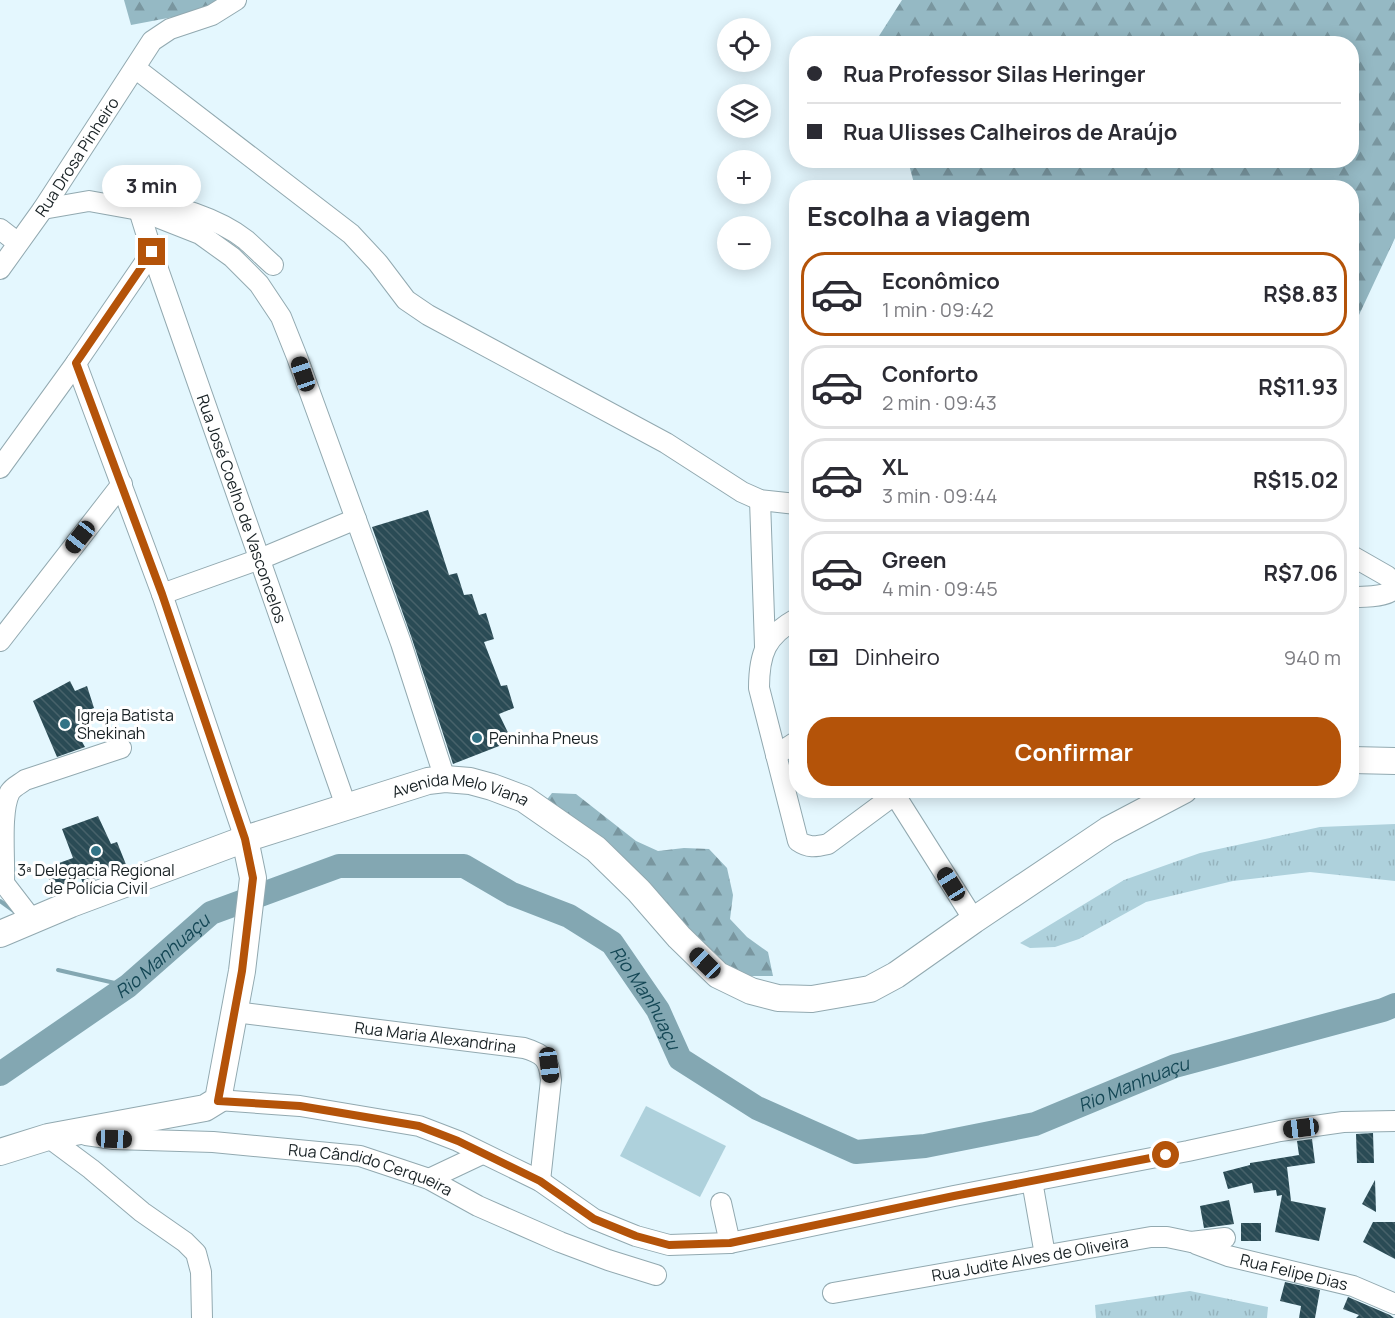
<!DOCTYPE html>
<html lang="pt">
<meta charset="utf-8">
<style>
:root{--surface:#fff;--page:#f2f2f3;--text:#2b2b33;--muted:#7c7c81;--line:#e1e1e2;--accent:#b45309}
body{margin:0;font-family:Manrope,sans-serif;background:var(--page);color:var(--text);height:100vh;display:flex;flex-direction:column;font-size:22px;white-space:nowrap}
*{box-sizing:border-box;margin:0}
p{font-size:20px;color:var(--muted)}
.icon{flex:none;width:33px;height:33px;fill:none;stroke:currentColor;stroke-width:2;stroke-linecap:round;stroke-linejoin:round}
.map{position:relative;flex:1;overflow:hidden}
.sheet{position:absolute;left:789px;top:180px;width:570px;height:618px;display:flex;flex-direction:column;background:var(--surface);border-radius:24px;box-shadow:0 3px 15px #0003}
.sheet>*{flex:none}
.banner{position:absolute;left:789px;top:36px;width:570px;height:132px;border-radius:24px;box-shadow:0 3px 15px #0003;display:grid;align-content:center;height:132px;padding:0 18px;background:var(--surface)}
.fabs{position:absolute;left:717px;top:18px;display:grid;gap:12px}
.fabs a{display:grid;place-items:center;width:54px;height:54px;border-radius:50%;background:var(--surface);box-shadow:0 3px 15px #0003;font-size:30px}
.end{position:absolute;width:27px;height:27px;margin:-14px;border:8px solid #b45309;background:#fff;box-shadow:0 0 0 3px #fff}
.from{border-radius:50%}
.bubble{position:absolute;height:42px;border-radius:21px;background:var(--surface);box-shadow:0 3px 15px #0003;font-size:20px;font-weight:700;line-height:42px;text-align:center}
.car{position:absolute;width:18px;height:36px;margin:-18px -9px;border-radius:8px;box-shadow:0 0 4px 2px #0007;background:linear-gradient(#222 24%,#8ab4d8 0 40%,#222 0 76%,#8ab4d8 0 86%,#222 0)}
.banner b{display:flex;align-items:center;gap:21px;height:57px;font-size:22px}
.banner b+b{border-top:2px solid var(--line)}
.banner i{width:15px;height:15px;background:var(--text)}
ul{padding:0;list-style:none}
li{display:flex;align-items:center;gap:18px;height:84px;margin:0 12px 9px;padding:0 6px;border:3px solid var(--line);border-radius:24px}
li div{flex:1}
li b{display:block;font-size:22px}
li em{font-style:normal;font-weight:700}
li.active{border-color:var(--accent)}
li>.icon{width:54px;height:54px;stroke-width:1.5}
h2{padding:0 18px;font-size:27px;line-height:72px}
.pay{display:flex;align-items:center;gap:15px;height:66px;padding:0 18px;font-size:22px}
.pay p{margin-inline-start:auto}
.button{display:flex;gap:12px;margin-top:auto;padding:12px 18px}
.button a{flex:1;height:69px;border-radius:24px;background:var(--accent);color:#fff;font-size:24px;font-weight:700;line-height:69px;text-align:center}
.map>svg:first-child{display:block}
</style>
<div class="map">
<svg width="1395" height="1318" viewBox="0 0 1395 1318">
<defs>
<pattern id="grass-tufts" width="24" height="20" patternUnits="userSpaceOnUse" patternTransform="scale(1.5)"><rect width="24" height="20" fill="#aed1dc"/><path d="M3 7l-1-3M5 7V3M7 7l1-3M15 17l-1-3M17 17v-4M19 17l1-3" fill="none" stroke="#95b3bd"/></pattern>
<pattern id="forest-firs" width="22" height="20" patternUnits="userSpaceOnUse" patternTransform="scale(1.5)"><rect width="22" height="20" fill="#95b9c4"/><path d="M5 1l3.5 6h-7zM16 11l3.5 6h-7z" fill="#79969f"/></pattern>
<pattern id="building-back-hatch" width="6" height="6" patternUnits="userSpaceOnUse" patternTransform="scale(1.5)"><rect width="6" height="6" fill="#2a4b55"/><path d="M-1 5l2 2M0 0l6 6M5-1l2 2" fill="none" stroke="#47626a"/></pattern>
</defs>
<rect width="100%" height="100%" fill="#e4f7fe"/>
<g fill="url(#grass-tufts)">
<polygon points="1395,824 1395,881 1310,872 1233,881 1146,902 1079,939 1055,947 1030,948 1020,943 1124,880 1200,853 1320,827"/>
<polygon points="1190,1291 1268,1307 1267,1318 1096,1318 1095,1305"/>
</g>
<g fill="url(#forest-firs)">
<polygon points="124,0 234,0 205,11 131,25"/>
<polygon points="902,0 1395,0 1395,238 1352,330 1352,188 915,187 908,161 1352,160 1352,44 881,43 879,36"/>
<polygon points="552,793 576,794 636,841 658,851 684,848 709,849 727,868 733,895 730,919 747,937 768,952 773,976 745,976 722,964 545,802"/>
</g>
<polygon fill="#aed1dc" points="646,1106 726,1146 700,1197 620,1156"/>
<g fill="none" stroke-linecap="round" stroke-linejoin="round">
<g stroke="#83a7b2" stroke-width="4">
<polyline points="0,901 14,911"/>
<polyline points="58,970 128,986"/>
</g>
<path stroke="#83a7b2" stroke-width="24" id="s1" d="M 0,1074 L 128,986 L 211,913 L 339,866 L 464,866 L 512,894 L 569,916 L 612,943 L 658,1010 L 680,1059 L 757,1108 L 856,1152 L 925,1146 L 1035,1124 L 1175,1066 L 1383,1010 L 1395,1005"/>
</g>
<g fill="url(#building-back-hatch)">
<polygon points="428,510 449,575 457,573 464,595 472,594 479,615 486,613 494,639 484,642 501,686 507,685 514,708 499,714 512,741 453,764 412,639 372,527"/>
<polygon points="70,681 75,691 87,686 94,708 81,713 92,735 81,740 85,747 57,757 33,701"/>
<polygon points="98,816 111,844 117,842 127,867 83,884 81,878 52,888 45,868 73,858 62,829"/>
<polygon points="1373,1133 1374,1163 1357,1163 1356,1134"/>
<polygon points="1312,1139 1315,1163 1287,1167 1291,1201 1326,1208 1319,1241 1275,1232 1282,1195 1277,1196 1276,1190 1254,1193 1252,1183 1228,1189 1223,1172 1250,1165 1250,1163 1299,1155 1297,1141"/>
<polygon points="1375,1180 1376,1212 1362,1204"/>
<polygon points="1229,1200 1234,1224 1204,1228 1200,1206"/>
<polygon points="1373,1222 1395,1222 1395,1259 1363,1242"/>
<rect x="1241" y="1223" width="20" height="18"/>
<polygon points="1285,1282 1320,1290 1315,1318 1299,1318 1301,1306 1280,1301"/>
<polygon points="1348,1297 1390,1315 1394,1318 1356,1318 1359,1315 1343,1309"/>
</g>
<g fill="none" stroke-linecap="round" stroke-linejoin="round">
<defs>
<g id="minor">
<polyline points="135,68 351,234 378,263 406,300 428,315 666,443 742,492 760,500 796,504"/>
<path d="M 138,198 C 174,206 217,217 246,240 C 255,248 264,257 273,265"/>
<polyline points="43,209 89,201 139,210 200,234 232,257 259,284 281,317 297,357 401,643 445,779"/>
<path id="s2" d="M 139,210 L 152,252 L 346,806"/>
<polyline points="0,229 18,243"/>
<path id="s3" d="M 0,269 L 43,209 L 152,41 L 170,29 L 212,15 L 236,0"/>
<polyline points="76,363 162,594 245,839"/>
<polyline points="0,468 76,363 152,252"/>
<polyline points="760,500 765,646"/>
<path d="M 1352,556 L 1387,576 L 1392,581 C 1392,585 1393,588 1391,591 C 1386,597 1359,597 1352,597"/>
<polyline points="162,594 260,559 356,519"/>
<path d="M 796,619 C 766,636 759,653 759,688 L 798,841 C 808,848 815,847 828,844 L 901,790"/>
<polyline points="0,641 122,484"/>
<polyline points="776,755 796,742"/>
<polyline points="895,795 974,920"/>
<polyline points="0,878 33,921"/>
<path d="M 4,881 C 5,857 0,811 10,792 C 13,787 20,784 25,780 L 121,748"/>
<path id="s4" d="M 235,1012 L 524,1048 C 544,1054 549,1059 551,1080 L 540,1181"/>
<polyline points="218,1100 300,1106 419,1126 458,1141 540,1181 594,1219 636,1236 669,1245 730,1243 954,1196 1188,1151 1280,1131 1343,1122 1395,1121"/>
<path id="s5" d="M 86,1135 L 114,1139 L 213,1142 L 360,1156 L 429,1179 L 478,1206 L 560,1242 L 608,1260 L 656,1275"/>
<polyline points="48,1137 91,1169 142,1212 185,1242 196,1253 201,1272 202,1318"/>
<polyline points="429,1179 482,1154"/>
<polyline points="1032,1181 1045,1255"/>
<polyline points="721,1203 730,1243"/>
<path id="s6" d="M 1196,1244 L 1228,1256 L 1353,1286 L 1395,1304"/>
<path id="s7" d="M 833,1293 L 1151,1237 L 1167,1237 L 1191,1242 L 1225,1238"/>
</g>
<g id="major">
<polyline points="1352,760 1395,761"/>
<path id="s8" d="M 0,934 L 71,904 L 245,839 L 428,781 L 445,779 L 470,781 L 492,787 L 524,799 L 596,849 L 639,891 L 679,937 L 718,975 L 751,991 L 778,998 L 812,999 L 870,989 L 896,975 L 974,920 L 1108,830 L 1184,790"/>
<polyline points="0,1152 48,1137 205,1108 218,1100 242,971 253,878 245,839"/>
</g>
</defs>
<use href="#minor" stroke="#92a9b0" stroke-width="22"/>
<use href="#major" stroke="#92a9b0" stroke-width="28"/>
<use href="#minor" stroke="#fff" stroke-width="20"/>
<use href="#major" stroke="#fff" stroke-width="26"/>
</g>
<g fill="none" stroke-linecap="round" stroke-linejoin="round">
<polyline stroke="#b45309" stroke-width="8" points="152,252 76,363 162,594 245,839 253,878 242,971 218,1101 300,1106 419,1126 458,1141 540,1181 594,1219 636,1236 669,1245 730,1243 954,1196 1166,1155"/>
</g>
<g fill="#327386" stroke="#fff" stroke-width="2">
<circle cx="65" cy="724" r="6"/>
<circle cx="477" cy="738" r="6"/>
<circle cx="96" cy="851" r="6"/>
</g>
<g text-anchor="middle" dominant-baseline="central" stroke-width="6" stroke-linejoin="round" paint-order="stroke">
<g font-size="16" fill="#182124" stroke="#fff">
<text stroke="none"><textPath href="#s3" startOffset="136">Rua Drosa Pinheiro</textPath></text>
<text stroke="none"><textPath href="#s2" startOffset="316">Rua José Coelho de Vasconcelos</textPath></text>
<text stroke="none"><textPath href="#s8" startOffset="488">Avenida Melo Viana</textPath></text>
<text stroke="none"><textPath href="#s4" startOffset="202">Rua Maria Alexandrina</textPath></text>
<text stroke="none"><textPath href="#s5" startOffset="288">Rua Cândido Cerqueira</textPath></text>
<text stroke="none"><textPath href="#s7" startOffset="200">Rua Judite Alves de Oliveira</textPath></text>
<text stroke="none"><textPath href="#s6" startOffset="102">Rua Felipe Dias</textPath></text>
</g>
<g font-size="16" fill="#182124" stroke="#fff" text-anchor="start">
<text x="77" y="715">Igreja Batista<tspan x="77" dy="18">Shekinah</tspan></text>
<text x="489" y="738">Peninha Pneus</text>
<text x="96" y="870" text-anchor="middle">3ª Delegacia Regional<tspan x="96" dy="18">de Polícia Civil</tspan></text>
</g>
<g font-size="18" font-style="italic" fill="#144755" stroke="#fff">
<text stroke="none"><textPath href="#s1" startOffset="201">Rio Manhuaçu</textPath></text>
<text stroke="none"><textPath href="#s1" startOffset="759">Rio Manhuaçu</textPath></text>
<text stroke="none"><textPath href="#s1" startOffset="1317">Rio Manhuaçu</textPath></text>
</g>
</g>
</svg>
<div class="fabs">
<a><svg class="icon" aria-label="locate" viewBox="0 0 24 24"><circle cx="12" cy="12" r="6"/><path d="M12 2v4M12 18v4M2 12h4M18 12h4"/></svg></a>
<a><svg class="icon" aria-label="layers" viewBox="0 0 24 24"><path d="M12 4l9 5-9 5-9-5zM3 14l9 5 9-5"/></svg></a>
<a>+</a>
<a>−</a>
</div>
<i class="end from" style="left:1166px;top:1155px"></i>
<i class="end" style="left:152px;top:252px"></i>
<div class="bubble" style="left:102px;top:165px;width:99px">3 min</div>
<i class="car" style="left:303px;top:374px;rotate:341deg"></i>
<i class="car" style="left:80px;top:537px;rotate:218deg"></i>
<i class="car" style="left:951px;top:884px;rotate:328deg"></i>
<i class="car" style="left:705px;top:963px;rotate:314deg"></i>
<i class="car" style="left:549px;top:1065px;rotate:173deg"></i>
<i class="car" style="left:1301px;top:1128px;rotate:263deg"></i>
<i class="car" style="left:114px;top:1139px;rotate:92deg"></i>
<div class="banner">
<b><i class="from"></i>Rua Professor Silas Heringer</b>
<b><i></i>Rua Ulisses Calheiros de Araújo</b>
</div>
<section class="sheet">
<h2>Escolha a viagem</h2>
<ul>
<li class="active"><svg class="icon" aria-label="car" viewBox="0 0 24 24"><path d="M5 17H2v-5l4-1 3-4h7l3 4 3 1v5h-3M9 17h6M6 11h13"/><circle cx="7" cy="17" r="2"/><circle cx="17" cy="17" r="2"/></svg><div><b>Econômico</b><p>1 min · 09:42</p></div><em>R$8.83</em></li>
<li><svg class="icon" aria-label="car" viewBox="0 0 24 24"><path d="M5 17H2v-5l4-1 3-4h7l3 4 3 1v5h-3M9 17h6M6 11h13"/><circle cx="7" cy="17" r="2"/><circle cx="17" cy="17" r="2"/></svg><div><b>Conforto</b><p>2 min · 09:43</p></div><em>R$11.93</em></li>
<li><svg class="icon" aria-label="car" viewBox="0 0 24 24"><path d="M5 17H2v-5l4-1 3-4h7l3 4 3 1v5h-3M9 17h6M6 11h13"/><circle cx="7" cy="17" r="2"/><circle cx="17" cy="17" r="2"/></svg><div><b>XL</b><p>3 min · 09:44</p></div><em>R$15.02</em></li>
<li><svg class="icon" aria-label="car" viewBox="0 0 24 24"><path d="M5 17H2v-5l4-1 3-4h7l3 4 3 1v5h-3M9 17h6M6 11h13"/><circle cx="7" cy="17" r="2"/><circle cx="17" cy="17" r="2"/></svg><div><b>Green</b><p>4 min · 09:45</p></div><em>R$7.06</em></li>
</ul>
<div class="pay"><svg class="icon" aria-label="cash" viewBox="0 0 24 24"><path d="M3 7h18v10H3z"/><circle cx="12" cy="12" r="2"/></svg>Dinheiro<p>940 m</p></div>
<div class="button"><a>Confirmar</a></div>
</section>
</div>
